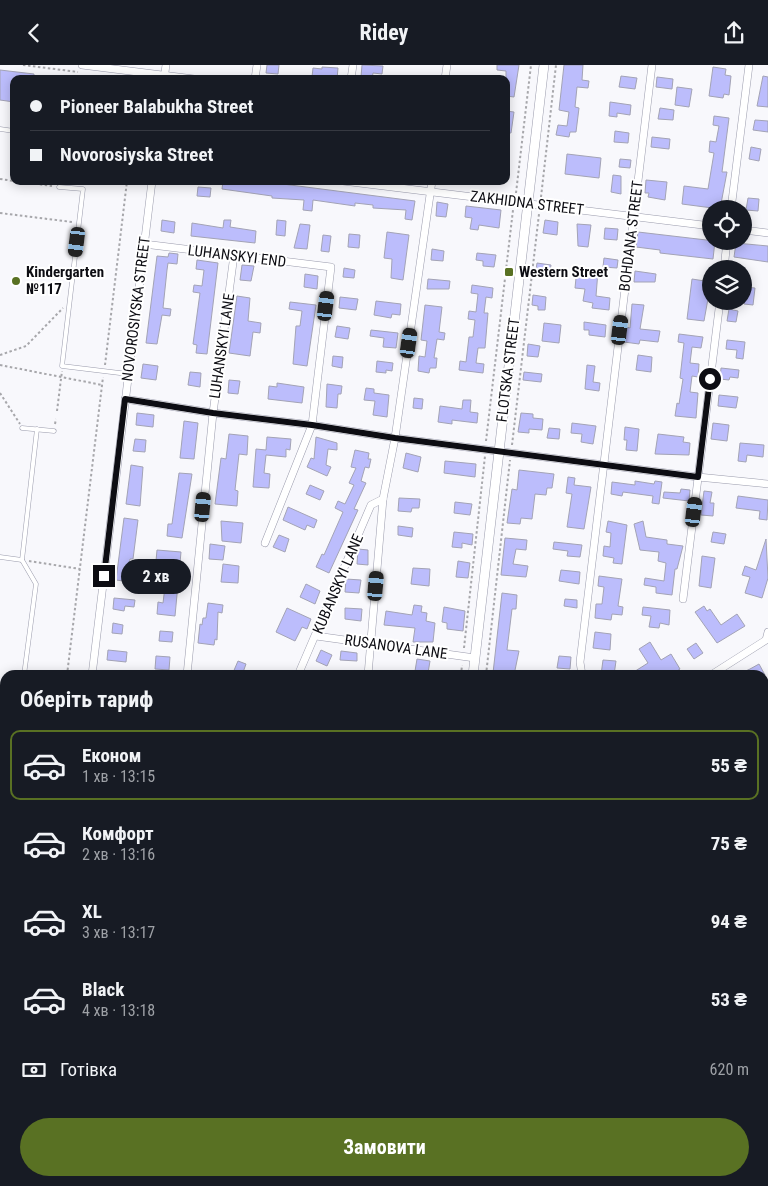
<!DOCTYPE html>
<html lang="uk">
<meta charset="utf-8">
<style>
:root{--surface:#171b24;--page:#242831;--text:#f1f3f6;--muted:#9ea1a6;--line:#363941;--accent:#597123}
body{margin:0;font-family:"Roboto Condensed",sans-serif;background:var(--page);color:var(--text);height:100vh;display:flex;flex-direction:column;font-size:19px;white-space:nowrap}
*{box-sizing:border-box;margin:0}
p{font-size:16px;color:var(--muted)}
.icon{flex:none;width:28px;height:28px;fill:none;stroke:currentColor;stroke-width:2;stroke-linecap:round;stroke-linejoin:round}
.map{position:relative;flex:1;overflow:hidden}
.panel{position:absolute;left:0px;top:605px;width:769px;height:516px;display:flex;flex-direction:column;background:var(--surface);border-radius:15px 15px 0 0;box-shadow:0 2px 12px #0003}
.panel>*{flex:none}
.top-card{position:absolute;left:10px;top:10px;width:500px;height:110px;border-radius:10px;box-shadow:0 2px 12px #0003;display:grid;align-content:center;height:110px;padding:0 20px;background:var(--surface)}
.tools{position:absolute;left:702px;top:135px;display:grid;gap:10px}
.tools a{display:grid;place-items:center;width:50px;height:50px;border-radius:50%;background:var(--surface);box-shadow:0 2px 12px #0003;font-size:25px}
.end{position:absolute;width:22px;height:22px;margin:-11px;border:6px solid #0d0d13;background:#fff;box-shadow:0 0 0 2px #fff}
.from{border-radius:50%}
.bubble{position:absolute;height:35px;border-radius:18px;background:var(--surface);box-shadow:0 2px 12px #0003;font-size:16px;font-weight:700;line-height:35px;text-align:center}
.car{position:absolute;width:15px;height:30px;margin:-15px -8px;border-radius:6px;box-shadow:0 0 4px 1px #0007;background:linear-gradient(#222 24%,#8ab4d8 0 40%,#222 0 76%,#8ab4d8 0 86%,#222 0)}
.top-card b{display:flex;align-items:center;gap:18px;height:48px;font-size:19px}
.top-card b+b{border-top:1px solid var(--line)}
.top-card i{width:12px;height:12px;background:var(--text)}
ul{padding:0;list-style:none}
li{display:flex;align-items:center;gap:15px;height:70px;margin:0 10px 8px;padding:0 10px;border:2px solid transparent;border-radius:10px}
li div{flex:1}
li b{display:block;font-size:19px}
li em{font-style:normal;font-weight:700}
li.on{border-color:var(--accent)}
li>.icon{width:45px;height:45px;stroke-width:1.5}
h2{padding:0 20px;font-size:22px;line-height:60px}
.pay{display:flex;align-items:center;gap:12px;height:55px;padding:0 20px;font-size:19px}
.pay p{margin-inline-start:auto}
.primary-button{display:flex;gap:10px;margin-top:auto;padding:10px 20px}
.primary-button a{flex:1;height:58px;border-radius:30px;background:var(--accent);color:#fff;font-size:20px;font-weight:700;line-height:58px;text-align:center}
header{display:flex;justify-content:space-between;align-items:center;height:65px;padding:0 20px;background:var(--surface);font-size:22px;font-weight:700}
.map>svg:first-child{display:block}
</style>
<header><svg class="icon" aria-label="back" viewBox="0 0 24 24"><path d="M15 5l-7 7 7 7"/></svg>Ridey<svg class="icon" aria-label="share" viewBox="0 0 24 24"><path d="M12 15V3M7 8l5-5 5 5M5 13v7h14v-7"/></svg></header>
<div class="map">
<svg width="768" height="1121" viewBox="0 0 768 1121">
<rect width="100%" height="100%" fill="#f8f8fc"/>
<g fill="#bcbdfc" stroke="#a3a3b5">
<polygon points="267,0 279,0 278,9 266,8"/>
<polygon points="362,0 383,1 382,9 373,8 372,14 361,12"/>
<polygon points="497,0 519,0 514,32 506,31 506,6 497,5"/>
<polygon points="564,0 583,0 582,15 589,16 588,23 577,22 575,42 579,43 576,67 570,67 569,72 556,70 558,60 567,61 569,47 559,45"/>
<polygon points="322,2 338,3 337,14 312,12 313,3 322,4"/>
<polygon points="713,2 726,4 725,10 731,11 729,30 724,29 723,33 709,31"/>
<polygon points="0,5 34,9 34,14 14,14 14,37 0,35"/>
<polygon points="621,11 637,13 635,24 619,22"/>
<polygon points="763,11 768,12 768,42 757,41"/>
<polygon points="657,12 673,14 672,24 656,22"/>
<polygon points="677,22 692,24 689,42 675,40"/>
<polygon points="610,37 631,40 630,50 617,48 617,52 609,51"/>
<polygon points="660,43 674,45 673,55 658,54"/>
<polygon points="506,46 514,47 511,68 506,68"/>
<polygon points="714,51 729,53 722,107 727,107 720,144 682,139 684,121 708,124 714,88 709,87 710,76 716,77 719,61 713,60"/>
<polygon points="755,55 768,56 768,67 753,65"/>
<polygon points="615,66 629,68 628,78 614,77"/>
<polygon points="652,72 670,74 669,84 651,82"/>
<polygon points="751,82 761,84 759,96 749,94"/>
<polygon points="567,89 601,93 599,113 565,109"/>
<polygon points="620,94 631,95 630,103 619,102"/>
<polygon points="613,110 621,111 621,129 611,127"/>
<polygon points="646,115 667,117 665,135 648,132 649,128 645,128"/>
<polygon points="223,116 259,116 415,136 412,155 405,154 406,145 373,143 373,140 355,138 355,141 313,135 312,146 303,145 304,135 272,133 272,131 222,124"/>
<polygon points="198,122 211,123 210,132 197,131"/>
<polygon points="748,133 759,134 758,146 746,145"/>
<polygon points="437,137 448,139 446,152 436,151"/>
<polygon points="466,141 501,145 499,163 479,160 478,165 470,164 472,153 465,152"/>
<polygon points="162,155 175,157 174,168 161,166"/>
<polygon points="224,155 231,155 230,162 256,166 255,178 191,171 192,158 223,163"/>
<polygon points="277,155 286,156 285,171 276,170"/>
<polygon points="545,155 558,157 557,170 543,168"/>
<polygon points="300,159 310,160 307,184 294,183"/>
<polygon points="577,159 591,160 588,182 578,181"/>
<polygon points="605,163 618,164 617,175 604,174"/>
<polygon points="387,167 409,170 403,215 391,213 392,194 384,193"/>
<polygon points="638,167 715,176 713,194 660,188 660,185 636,182"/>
<polygon points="349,169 360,170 359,183 348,182"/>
<polygon points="323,170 331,171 329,187 321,186"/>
<polygon points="736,178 768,181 768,197 734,192"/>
<polygon points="432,184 444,186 443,196 431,195"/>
<polygon points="169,188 178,189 177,199 168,198 167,205 163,243 171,244 170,251 162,250 157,279 146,278 157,191 168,192"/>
<polygon points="477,188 496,190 494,202 483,201 483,196 476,195"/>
<polygon points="604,193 618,195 617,203 603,202"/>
<polygon points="197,195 218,198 207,289 196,288 197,280 193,279 200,228 193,227 194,220 202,221 204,205 196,204"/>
<polygon points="537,198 551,200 549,212 535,211"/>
<polygon points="242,200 254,201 251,216 240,215"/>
<polygon points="344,203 355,205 354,213 343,212"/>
<polygon points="577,203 598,206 596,231 610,233 609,245 592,243 593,238 583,236 585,224 575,223"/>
<polygon points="635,206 656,209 655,217 634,217"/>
<polygon points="305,209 318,211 317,224 304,222"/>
<polygon points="428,214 450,216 449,224 427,224"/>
<polygon points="692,214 711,217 704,256 687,254"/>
<polygon points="472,220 493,223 492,233 486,232 484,248 488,248 485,283 478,283 476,298 484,299 483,308 459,305 460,296 466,297 469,272 473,272 475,255 468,254 469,246 476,247 478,229 471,228"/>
<polygon points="744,222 755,223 753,240 744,239"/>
<polygon points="533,230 546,232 545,245 538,245 538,241 532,240"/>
<polygon points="237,231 250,233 248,256 261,258 260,268 253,267 250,291 229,288"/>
<polygon points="340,232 358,234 356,245 339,243"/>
<polygon points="376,236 401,239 400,250 392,249 391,253 374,250"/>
<polygon points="290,237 316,240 307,301 293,299 296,261 300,261 302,246 289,244"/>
<polygon points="632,239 644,240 640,264 660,266 658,277 640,275 639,279 624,277 626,262 630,263"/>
<polygon points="425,240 442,242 439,267 445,268 444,275 437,274 434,293 437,293 436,303 430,303 429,308 418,306 419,291 425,292 427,276 421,275"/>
<polygon points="729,244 738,246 736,257 727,256"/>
<polygon points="584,257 606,260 605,272 589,270 589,265 584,265"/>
<polygon points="544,258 561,260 559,278 542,276"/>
<polygon points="337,261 350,263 348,274 335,272"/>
<polygon points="371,265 398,268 396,283 383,282 384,273 370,271"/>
<polygon points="679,269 703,272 701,283 692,282 690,298 699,299 698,312 692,311 690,327 698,328 696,353 675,351 677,338 679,339 683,314 680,313 684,278 678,277"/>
<polygon points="727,275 745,277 743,294 736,293 737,285 726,284"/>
<polygon points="528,279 540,281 538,292 527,291"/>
<polygon points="638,290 652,292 651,307 636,305"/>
<polygon points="333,291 343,292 342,303 332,301"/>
<polygon points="377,296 393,298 392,306 386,305 386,308 376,307"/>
<polygon points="143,299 158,301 156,315 141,313"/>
<polygon points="587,300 595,301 593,317 600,318 599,326 585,324"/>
<polygon points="721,303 739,305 738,313 730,312 729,315 720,314"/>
<polygon points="190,307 201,308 200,322 188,320"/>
<polygon points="524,307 542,309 541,317 523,315"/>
<polygon points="229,315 240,316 238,329 228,328"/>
<polygon points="277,318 304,322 302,338 268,334 269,321 277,322"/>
<polygon points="327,319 342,321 341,329 338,329 337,343 326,342"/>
<polygon points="366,323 374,324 374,328 389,330 387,352 373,350 375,336 364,335"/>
<polygon points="719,330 738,332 736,343 718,341"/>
<polygon points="414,333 423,334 422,344 413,343"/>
<polygon points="463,335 471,335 470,347 478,348 477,358 452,355 452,359 438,357 440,341 462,344"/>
<polygon points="137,348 154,350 153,362 136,360"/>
<polygon points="521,348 533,349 533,353 543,354 542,365 529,364 529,368 518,367"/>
<polygon points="184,356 198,358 194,394 180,393"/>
<polygon points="572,358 596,361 593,379 581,377 582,369 571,368"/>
<polygon points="713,358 729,360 727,376 711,374"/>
<polygon points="625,362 639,364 637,386 626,385 627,375 624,375"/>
<polygon points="549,363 560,364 559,374 547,373"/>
<polygon points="229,369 248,371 247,390 239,389 235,425 238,426 237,441 215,439 221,393 226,394"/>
<polygon points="658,369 684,372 683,377 690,378 689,390 655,389"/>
<polygon points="267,372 291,374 290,385 286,384 286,392 266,390 264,408 270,409 269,423 253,422 256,384 266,385"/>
<polygon points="316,372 337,378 337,385 328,384 326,400 331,402 327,411 307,402 311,393 314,394"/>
<polygon points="135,374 146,375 145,387 133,386"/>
<polygon points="740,378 764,380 763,392 747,390 746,397 738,396"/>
<polygon points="355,385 369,388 368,394 371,394 369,403 365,402 361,416 366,418 354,444 358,445 329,508 316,502 322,489 324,490 343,447 335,443 338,436 345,439 354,420 349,418 356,403 351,402"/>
<polygon points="406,388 421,392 418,407 403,403"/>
<polygon points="445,396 476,399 475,412 444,408"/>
<polygon points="131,400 143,402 140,441 126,439"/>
<polygon points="519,405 554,409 552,423 547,423 546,430 535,429 532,454 521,453 520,459 507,458 512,424 517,425"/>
<polygon points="179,408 192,409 182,473 167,471 168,459 172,459"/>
<polygon points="568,412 575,413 574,420 591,422 584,464 567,462 572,429 566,428"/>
<polygon points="635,416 654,419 655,416 662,417 659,439 652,438 653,431 623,427 622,431 611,429 612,417 635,420"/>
<polygon points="310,420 324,426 320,435 306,429"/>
<polygon points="681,424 690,425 689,436 663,433 664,427 680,428"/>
<polygon points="704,426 712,427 710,438 714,438 713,451 701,450"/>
<polygon points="738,431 768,435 767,455 759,454 760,446 736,443"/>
<polygon points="399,433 420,434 419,443 412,443 411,447 398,446"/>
<polygon points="455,437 472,439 470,450 454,448"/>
<polygon points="288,442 317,455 314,463 307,460 305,465 283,455"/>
<polygon points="124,453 138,455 133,494 130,494 128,509 139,511 138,518 116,515"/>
<polygon points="221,456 243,458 241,478 222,476"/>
<polygon points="608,456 627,460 622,499 613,498 614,493 603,491 604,481 610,482 611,468 606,467"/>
<polygon points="643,456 646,472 667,475 667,479 683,481 677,504 675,504 672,530 656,528 656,522 644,520 645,513 664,516 666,498 658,496 659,487 640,485 634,459"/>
<polygon points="398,461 413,463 412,472 398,470"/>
<polygon points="454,467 473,469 472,480 462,478 462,483 452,482"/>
<polygon points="713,467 726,469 724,479 711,477"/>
<polygon points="279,470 289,474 285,487 273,482"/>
<polygon points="505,473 527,475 526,485 516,484 513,499 528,501 526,512 501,510"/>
<polygon points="766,474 768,513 762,533 745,528 750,512 742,510 745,501 756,505"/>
<polygon points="554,477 582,480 580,492 567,491 568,486 553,484"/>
<polygon points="210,479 225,481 223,495 209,494"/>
<polygon points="358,484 368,485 368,500 357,499"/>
<polygon points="157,485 181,487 175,551 157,549 158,537 163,538 168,497 156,496"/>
<polygon points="702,491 715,493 711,523 699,521"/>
<polygon points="458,496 470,498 468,513 456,512"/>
<polygon points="223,499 239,501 238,518 221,517"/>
<polygon points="413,503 430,504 429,521 411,519"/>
<polygon points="561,505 580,507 579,519 559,516"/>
<polygon points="599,511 622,514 618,541 623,542 622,550 612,549 611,555 595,553 596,539 602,539 604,522 598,521"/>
<polygon points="346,514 361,515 359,528 345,527"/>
<polygon points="306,519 320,526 315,539 300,532"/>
<polygon points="502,528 517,530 516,544 512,544 507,585 519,586 514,610 493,608"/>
<polygon points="114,533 135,535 134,542 125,541 124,546 113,544"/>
<polygon points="565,534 577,535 577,543 564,541"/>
<polygon points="208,538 223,540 222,548 218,547 217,575 215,574 214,580 198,578 200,559 202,560 203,553 206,553"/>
<polygon points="414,540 422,541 421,547 427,548 426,556 435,558 433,577 413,577 415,563 384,560 386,546 412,550"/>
<polygon points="704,541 707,546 710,544 721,560 737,549 745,561 717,578 695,547"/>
<polygon points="444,542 465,546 463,566 447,564 447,558 442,557"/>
<polygon points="643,542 670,545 669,560 660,558 659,563 649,562 651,551 642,550"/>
<polygon points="287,543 311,554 307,564 302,562 295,576 276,567"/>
<polygon points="345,543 362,544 361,556 345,554"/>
<polygon points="113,558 123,560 122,569 112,568"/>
<polygon points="160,566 173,567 172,577 159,576"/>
<polygon points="595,567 611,569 610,585 593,583"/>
<polygon points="650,577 661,595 671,589 680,604 671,610 629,610 648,598 639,584"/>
<polygon points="696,578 703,588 694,594 687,584"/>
<polygon points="108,585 127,587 126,597 107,595"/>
<polygon points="321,585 332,590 327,601 316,596"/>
<polygon points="341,586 357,588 357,596 340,595"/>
<polygon points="156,591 170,592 169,605 155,604"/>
<polygon points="559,591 571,592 570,604 557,603"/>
<polygon points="417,594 430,596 428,608 415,606"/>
<polygon points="603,595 616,596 614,610 601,610"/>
<polygon points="238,596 246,599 242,610 232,610"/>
<polygon points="759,599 765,610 737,610 750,604"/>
</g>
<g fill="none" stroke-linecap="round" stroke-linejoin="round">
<defs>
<g id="service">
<polyline points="0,64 14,66"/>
<polyline points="59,122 83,124 62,301 128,309"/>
<polyline points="22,363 54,366"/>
<polyline points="0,492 22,495"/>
<polyline points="24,610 36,519 22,495 37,364"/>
<polyline points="0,657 5,657"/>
<polyline points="764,721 768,719"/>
</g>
<g id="minor">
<polyline points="82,0 194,14"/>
<polyline points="164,14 166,0"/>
<polyline points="255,14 257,0"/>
<polyline points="351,14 353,0"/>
<polyline points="445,14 447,0"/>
<polyline points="343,116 711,161"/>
<polyline points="731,144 749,0"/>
<polyline points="744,165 768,168"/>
<polyline points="144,179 331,202 312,360 265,478"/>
<polyline points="724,204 727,176"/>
<polyline points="125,334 213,348 312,360 395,373 698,412 768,419"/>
<polyline points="683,534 720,236"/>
<polyline points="316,571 475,593"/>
<polyline points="92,610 152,116"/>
<polyline points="187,610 213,348 234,190"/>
<polyline points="298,610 371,440 383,434"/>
<polyline points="368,610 383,434 395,373 432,116"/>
<polyline points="582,610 580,597 652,0"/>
<polyline points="711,610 766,575 768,567"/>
<polyline points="0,820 5,820"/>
<polyline points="0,842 5,832"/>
<polyline points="764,907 768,915"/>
<polyline points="0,1041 5,1031"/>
<polyline points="378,1116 388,1121"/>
<polyline points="58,1121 60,1116"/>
<polyline points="173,1121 175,1116"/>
<polyline points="423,1121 428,1116"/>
</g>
<g id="tertiary">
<polyline points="473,610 544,0"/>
<polyline points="0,720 5,721"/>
<polyline points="658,1116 661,1121"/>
<polyline points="299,1121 301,1116"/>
</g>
</defs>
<use href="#service" stroke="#9a9bac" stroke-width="5"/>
<use href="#minor" stroke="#9a9bac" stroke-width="8"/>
<use href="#tertiary" stroke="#9a9bac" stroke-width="10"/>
<g stroke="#a7a7ab" stroke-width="2" stroke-dasharray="2.5 2.5" stroke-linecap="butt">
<polyline points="23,0 78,7"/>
<polyline points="0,114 14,116"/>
<polyline points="15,116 52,121"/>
<polyline points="516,128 531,0"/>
<polyline points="541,132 556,0"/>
<polyline points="0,148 72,157"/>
<polyline points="0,290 26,281 63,243"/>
<polyline points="0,300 102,320"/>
<polyline points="105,300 127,116"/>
<polyline points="0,328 20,359"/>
<polyline points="57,346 62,306"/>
<polyline points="55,359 56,354"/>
<polyline points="486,376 513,145"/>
<polyline points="512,380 539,149"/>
<polyline points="29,496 80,504"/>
<polyline points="464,583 485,391"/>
<polyline points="67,610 103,312"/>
<polyline points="461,610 462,600"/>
<polyline points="486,610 510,395"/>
<polyline points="0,697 5,697"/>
<polyline points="0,736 5,737"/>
<polyline points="674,1116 677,1121"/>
<polyline points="279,1121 281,1116"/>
<polyline points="314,1121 316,1116"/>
</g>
<use href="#service" stroke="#fff" stroke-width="4"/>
<use href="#minor" stroke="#fff" stroke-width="7"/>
<use href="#tertiary" stroke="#fff" stroke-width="9"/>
</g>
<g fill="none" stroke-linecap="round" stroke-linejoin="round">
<polyline stroke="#0d0d13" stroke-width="6" points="104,511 125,334 213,348 312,360 395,373 698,412 710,314"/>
</g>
<g fill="#597123" stroke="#fff" stroke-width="2">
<rect x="504" y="202" width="10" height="10" rx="2.5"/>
<circle cx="16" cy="216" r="5"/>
</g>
<g text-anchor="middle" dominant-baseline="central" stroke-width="4" stroke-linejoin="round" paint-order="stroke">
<g font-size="15" fill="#0d0d13" stroke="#fff">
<text transform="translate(527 138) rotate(7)">ZAKHIDNA STREET</text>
<text transform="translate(631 171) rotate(-83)">BOHDANA STREET</text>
<text transform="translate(237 191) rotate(7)">LUHANSKYI END</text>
<text transform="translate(136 244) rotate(-83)">NOVOROSIYSKA STREET</text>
<text transform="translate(222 281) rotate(-82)">LUHANSKYI LANE</text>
<text transform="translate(508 305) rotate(-83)">FLOTSKA STREET</text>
<text transform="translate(338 519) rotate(-67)">KUBANSKYI LANE</text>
<text transform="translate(396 582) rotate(8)">RUSANOVA LANE</text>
</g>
<g font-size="15" font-weight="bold" fill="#0d0d13" stroke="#fff" text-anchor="start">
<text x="26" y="207">Kindergarten<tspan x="26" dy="17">№117</tspan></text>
<text x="519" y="207">Western Street</text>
</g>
</g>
</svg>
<div class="tools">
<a><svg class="icon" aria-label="locate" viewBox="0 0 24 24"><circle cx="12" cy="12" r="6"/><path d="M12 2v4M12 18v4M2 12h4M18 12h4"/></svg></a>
<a><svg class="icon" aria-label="layers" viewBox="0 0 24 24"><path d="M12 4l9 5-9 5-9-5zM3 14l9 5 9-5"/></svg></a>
</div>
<i class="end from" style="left:710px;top:314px"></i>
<i class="end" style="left:104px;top:511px"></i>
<div class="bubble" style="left:121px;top:494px;width:70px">2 хв</div>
<i class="car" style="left:77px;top:177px;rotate:187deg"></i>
<i class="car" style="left:326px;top:241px;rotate:7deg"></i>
<i class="car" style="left:620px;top:265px;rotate:7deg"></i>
<i class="car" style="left:409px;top:278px;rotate:8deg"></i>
<i class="car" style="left:203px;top:442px;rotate:5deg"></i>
<i class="car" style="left:694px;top:447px;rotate:7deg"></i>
<i class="car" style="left:376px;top:521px;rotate:5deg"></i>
<div class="top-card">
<b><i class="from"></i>Pioneer Balabukha Street</b>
<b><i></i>Novorosiyska Street</b>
</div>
<section class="panel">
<h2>Оберіть тариф</h2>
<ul>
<li class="on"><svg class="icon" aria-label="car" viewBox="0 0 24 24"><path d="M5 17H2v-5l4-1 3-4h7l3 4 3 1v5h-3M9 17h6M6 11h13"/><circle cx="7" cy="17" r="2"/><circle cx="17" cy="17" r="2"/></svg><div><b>Економ</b><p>1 хв · 13:15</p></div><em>55 ₴</em></li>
<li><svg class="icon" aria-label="car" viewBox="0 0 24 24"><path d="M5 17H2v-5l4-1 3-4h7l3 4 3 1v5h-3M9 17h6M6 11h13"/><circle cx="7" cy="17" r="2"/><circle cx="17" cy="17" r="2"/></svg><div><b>Комфорт</b><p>2 хв · 13:16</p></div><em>75 ₴</em></li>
<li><svg class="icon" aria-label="car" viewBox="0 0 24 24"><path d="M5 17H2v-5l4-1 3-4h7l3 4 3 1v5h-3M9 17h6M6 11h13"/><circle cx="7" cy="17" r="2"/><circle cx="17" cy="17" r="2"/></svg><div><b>XL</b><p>3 хв · 13:17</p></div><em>94 ₴</em></li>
<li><svg class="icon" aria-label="car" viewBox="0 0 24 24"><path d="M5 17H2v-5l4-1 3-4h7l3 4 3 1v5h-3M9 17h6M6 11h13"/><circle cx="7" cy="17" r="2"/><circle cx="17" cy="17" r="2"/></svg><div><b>Black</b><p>4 хв · 13:18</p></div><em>53 ₴</em></li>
</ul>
<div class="pay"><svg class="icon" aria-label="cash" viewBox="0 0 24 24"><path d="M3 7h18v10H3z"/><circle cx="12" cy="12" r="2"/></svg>Готівка<p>620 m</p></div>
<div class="primary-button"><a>Замовити</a></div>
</section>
</div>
